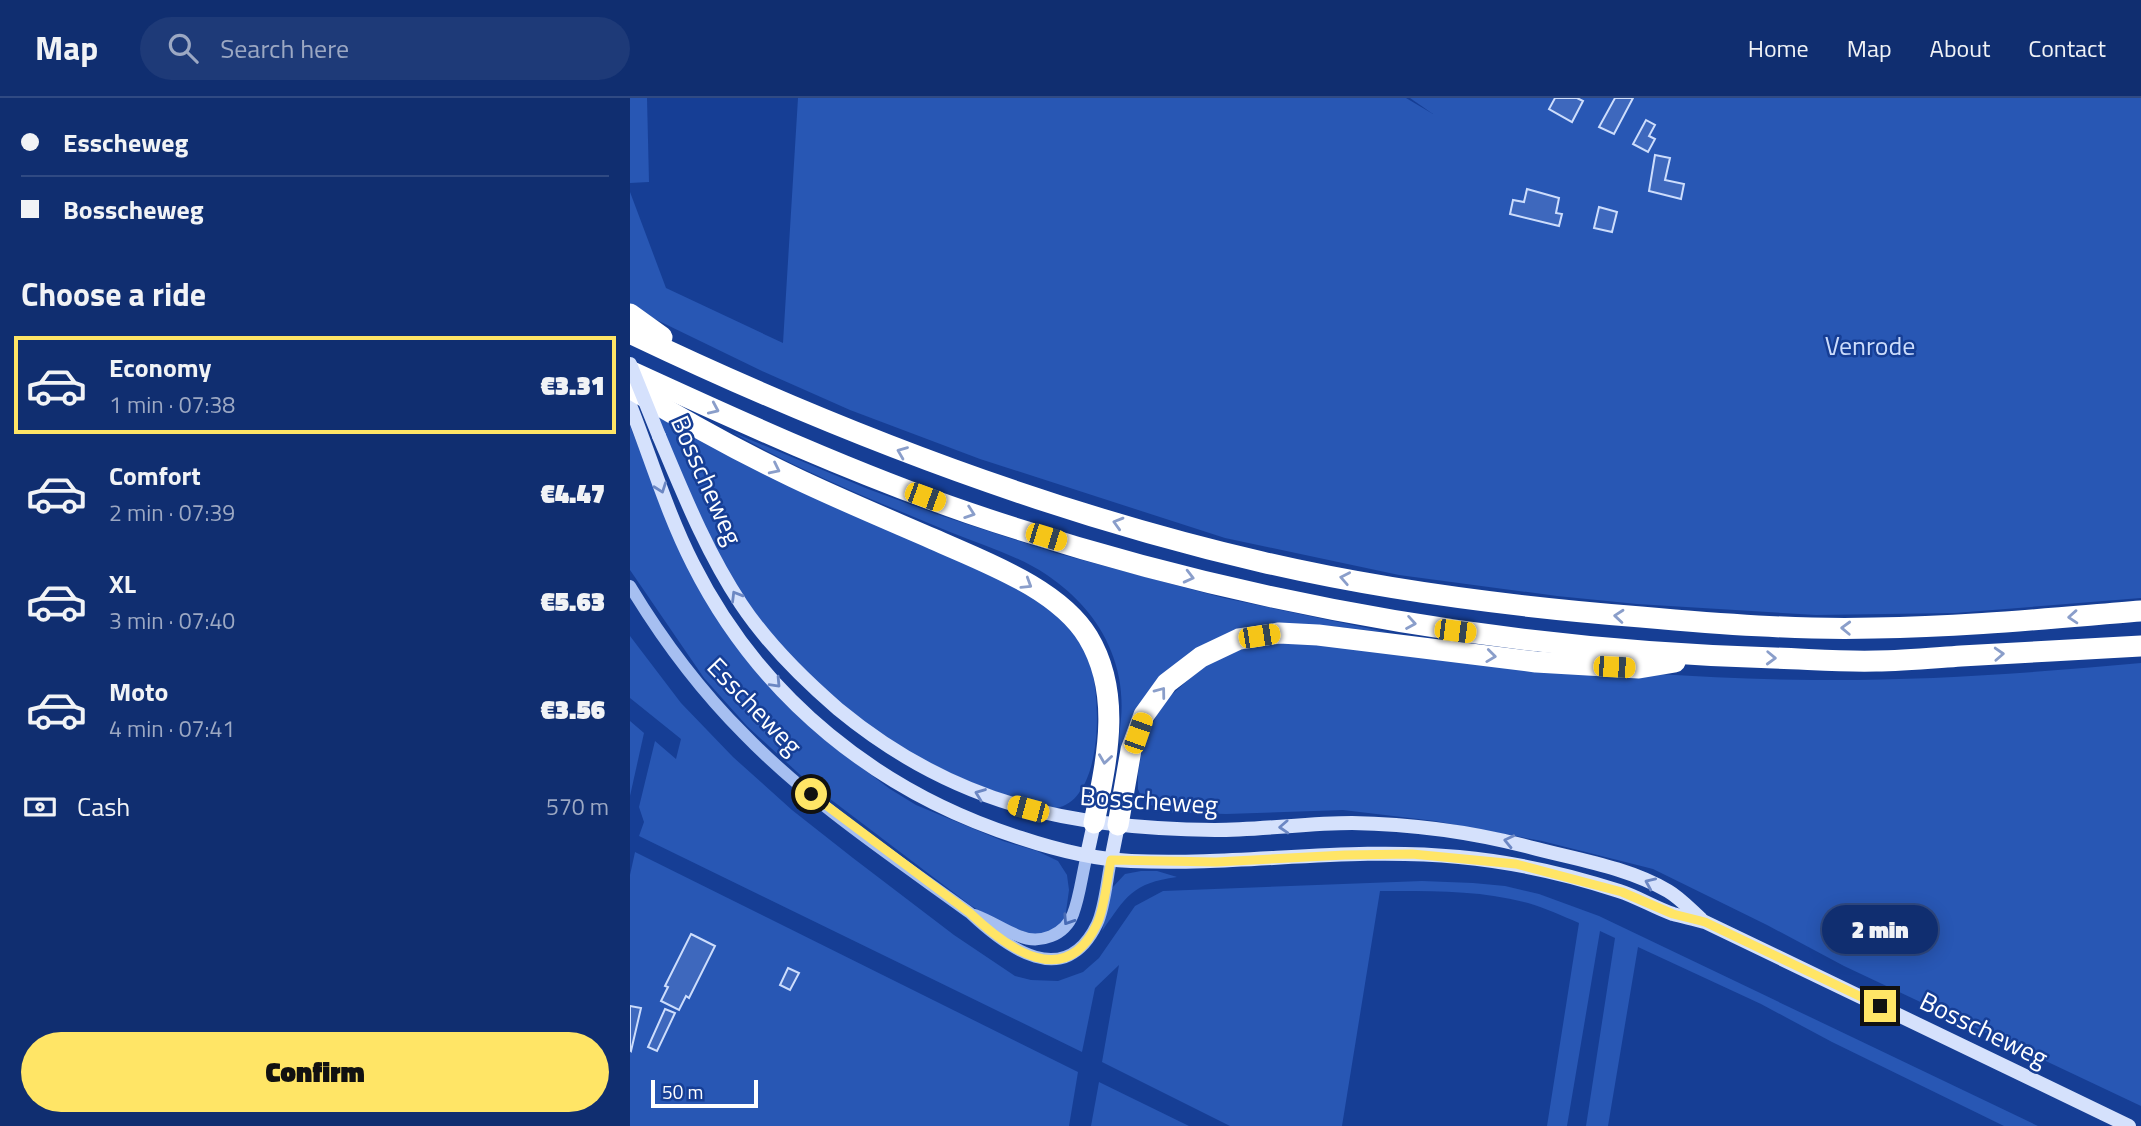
<!DOCTYPE html>
<meta charset="utf-8">
<style>
:root{--surface:#102e70;--page:#1e3a78;--text:#f1f3f6;--muted:#9ca8c3;--line:#304a83;--accent:#ffe566}
body{margin:0;font-family:"Titillium Web",sans-serif;background:var(--page);color:var(--text);height:100vh;display:flex;flex-direction:column;font-size:26px;white-space:nowrap}
*{box-sizing:border-box;margin:0}
p{font-size:23px;color:var(--muted)}
.icon{flex:none;width:38px;height:38px;fill:none;stroke:currentColor;stroke-width:2;stroke-linecap:round;stroke-linejoin:round}
.map{position:relative;flex:1;overflow:hidden}
.panel{display:flex;flex-direction:column;background:var(--surface);width:630px}
.panel>*{flex:none}
.guide{display:grid;align-content:center;height:154px;padding:0 21px;background:var(--surface)}
.scale{position:absolute;left:21px;bottom:18px;width:107px;box-sizing:border-box;padding-left:7px;border:4px solid #fff;border-top:0;font-size:19px;line-height:24px;white-space:nowrap;color:#fff;-webkit-text-stroke:5px #163e95;paint-order:stroke}
.end{position:absolute;width:32px;height:32px;margin:-16px;border:9px solid #ffe566;background:#111;box-shadow:0 0 0 4px #111}
.from{border-radius:50%}
.bubble{position:absolute;height:49px;border-radius:24px;background:var(--surface);box-shadow:0 4px 18px #0003,0 0 0 2px var(--line);font-size:23px;font-weight:800;line-height:49px;text-align:center}
.car{position:absolute;width:21px;height:42px;margin:-21px -10px;border-radius:9px;box-shadow:0 0 5px 2px #0007;background:linear-gradient(#f5c518 24%,#345 0 40%,#f5c518 0 76%,#345 0 86%,#f5c518 0)}
.guide b{display:flex;align-items:center;gap:24px;height:66px;font-size:26px}
.guide b+b{border-top:2px solid var(--line)}
.guide i{width:18px;height:18px;background:var(--text)}
ul{padding:0;list-style:none}
li{display:flex;align-items:center;gap:21px;height:98px;margin:0 14px 10px;padding:0 7px;border:4px solid transparent;border-radius:0px}
li div{flex:1}
li b{display:block;font-size:26px}
li em{font-style:normal;font-weight:800}
li.current{border-color:var(--accent)}
li>.icon{width:63px;height:63px;stroke-width:1.5}
h2{padding:0 21px;font-size:32px;line-height:84px}
.pay{display:flex;align-items:center;gap:18px;height:77px;padding:0 21px;font-size:26px}
.pay p{margin-inline-start:auto}
.button{display:flex;gap:14px;margin-top:auto;padding:14px 21px}
.button a{flex:1;height:80px;border-radius:42px;background:var(--accent);color:#111;font-size:28px;font-weight:800;line-height:80px;text-align:center}
header{display:flex;align-items:center;gap:42px;box-sizing:border-box;height:98px;padding:0 35px;background:var(--surface);border-bottom:2px solid var(--line)}
header strong{font-size:33px}
nav{display:flex;gap:38px;margin-inline-start:auto;font-size:24px}
.search{width:490px;height:63px;background:var(--page);display:flex;align-items:center;gap:18px;box-sizing:border-box;padding:0 24px;border-radius:38px;color:var(--muted);font-size:26px}
main{display:flex;flex:1;min-height:0}
.map>svg:first-child{display:block}
</style>
<header>
<strong>Map</strong>
<div class="search"><svg class="icon" aria-label="search" viewBox="0 0 24 24"><circle cx="10" cy="10" r="6"/><path d="M15 15l6 6"/></svg>Search here</div>
<nav><a>Home</a><a>Map</a><a>About</a><a>Contact</a></nav>
</header>
<main>
<section class="panel">
<div class="guide">
<b><i class="from"></i>Esscheweg</b>
<b><i></i>Bosscheweg</b>
</div>
<h2>Choose a ride</h2>
<ul>
<li class="current"><svg class="icon" aria-label="car" viewBox="0 0 24 24"><path d="M5 17H2v-5l4-1 3-4h7l3 4 3 1v5h-3M9 17h6M6 11h13"/><circle cx="7" cy="17" r="2"/><circle cx="17" cy="17" r="2"/></svg><div><b>Economy</b><p>1 min · 07:38</p></div><em>€3.31</em></li>
<li><svg class="icon" aria-label="car" viewBox="0 0 24 24"><path d="M5 17H2v-5l4-1 3-4h7l3 4 3 1v5h-3M9 17h6M6 11h13"/><circle cx="7" cy="17" r="2"/><circle cx="17" cy="17" r="2"/></svg><div><b>Comfort</b><p>2 min · 07:39</p></div><em>€4.47</em></li>
<li><svg class="icon" aria-label="car" viewBox="0 0 24 24"><path d="M5 17H2v-5l4-1 3-4h7l3 4 3 1v5h-3M9 17h6M6 11h13"/><circle cx="7" cy="17" r="2"/><circle cx="17" cy="17" r="2"/></svg><div><b>XL</b><p>3 min · 07:40</p></div><em>€5.63</em></li>
<li><svg class="icon" aria-label="car" viewBox="0 0 24 24"><path d="M5 17H2v-5l4-1 3-4h7l3 4 3 1v5h-3M9 17h6M6 11h13"/><circle cx="7" cy="17" r="2"/><circle cx="17" cy="17" r="2"/></svg><div><b>Moto</b><p>4 min · 07:41</p></div><em>€3.56</em></li>
</ul>
<div class="pay"><svg class="icon" aria-label="cash" viewBox="0 0 24 24"><path d="M3 7h18v10H3z"/><circle cx="12" cy="12" r="2"/></svg>Cash<p>570 m</p></div>
<div class="button"><a>Confirm</a></div>
</section>
<div class="map">
<svg width="1511" height="1028" viewBox="0 0 1511 1028">
<rect width="100%" height="100%" fill="#163e95"/>
<g fill="#2857b4">
<polygon points="0,0 17,0 19,84 0,85"/>
<polygon points="168,0 776,0 803,16 780,0 1511,0 1511,500 1325,515 1186,517 1007,506 927,498 769,477 595,440 350,361 220,312 132,273 0,209 0,94 36,190 153,245"/>
<path d="M 26,314 C 99,348 172,382 245,415 C 278,430 311,445 344,460 C 356,466 372,471 384,479 C 401,490 431,518 446,534 C 474,563 480,702 426,710 C 411,712 357,690 341,684 C 228,639 136,550 80,443 C 59,402 44,357 26,314 Z"/>
<polygon points="0,328 47,444 155,604 196,643 260,691 286,707 373,743 407,753 428,763 437,777 439,792 435,821 429,830 408,838 369,825 340,807 179,685 117,628 74,580 0,472"/>
<path d="M 102,334 L 238,391 L 312,418 L 426,455 L 594,500 L 761,535 L 701,528 L 584,543 L 491,653 C 488,642 490,633 491,621 C 493,598 490,575 481,553 C 469,522 445,496 417,477 C 389,458 352,447 320,434 C 246,403 172,374 102,334 Z"/>
<path d="M 0,538 L 51,605 L 103,659 L 162,712 L 223,760 L 324,837 L 385,878 L 401,882 L 428,883 L 453,874 L 469,860 L 505,808 L 533,793 L 792,783 L 843,785 L 875,788 L 909,796 L 969,818 L 1408,1028 L 1374,1028 L 1202,944 L 1131,906 L 1008,849 L 978,1028 L 956,1028 L 985,840 L 970,833 L 937,1028 L 917,1028 L 949,825 C 933,818 915,810 898,805 C 851,792 799,793 750,793 L 712,1028 L 600,1028 L 472,964 L 489,867 L 465,890 L 452,954 L 9,738 L 14,724 L 9,709 L 25,643 L 46,661 L 51,641 L 0,600 Z"/>
<path d="M 645,543 C 824,559 1003,580 1183,582 C 1293,583 1402,575 1511,565 L 1511,1008 L 1214,868 L 1137,827 L 1023,771 L 912,743 L 805,723 L 713,712 L 596,716 L 532,714 L 512,701 L 508,691 L 508,675 L 513,646 L 528,614 L 538,600 L 577,565 L 612,550 Z"/>
<polygon points="0,623 14,635 0,698"/>
<polygon points="5,754 448,974 439,1028 0,1028 0,777"/>
<path d="M 511,773 L 527,773 L 547,779 C 502,785 496,799 472,833 L 482,790 L 495,776 Z"/>
<polygon points="469,984 559,1028 461,1028"/>
</g>
<g fill="#3e68bd" stroke="#cdddfc" stroke-width="2">
<polygon points="925,0 947,0 953,3 942,24 919,11"/>
<polygon points="985,0 1003,0 984,36 969,29"/>
<polygon points="1016,22 1025,27 1019,38 1025,41 1018,54 1003,46"/>
<polygon points="1025,57 1040,60 1035,82 1054,86 1051,101 1019,93"/>
<polygon points="897,91 929,100 926,115 932,116 929,128 880,116 883,102 894,104"/>
<polygon points="969,109 987,114 982,134 964,130"/>
<polygon points="61,836 85,848 59,900 56,898 49,912 31,903 38,889 35,888"/>
<polygon points="158,870 169,875 160,892 150,887"/>
<polygon points="0,908 11,910 1,953 0,952"/>
<polygon points="35,911 45,915 27,953 18,949"/>
</g>
<g fill="none" stroke-linecap="round" stroke-linejoin="round">
<g stroke="#a6bff1" stroke-width="12">
<path d="M 0,488 C 32,541 70,592 114,636 C 180,704 263,759 340,815 C 377,850 435,893 467,826 C 475,809 477,780 481,762"/>
<path d="M 345,817 C 361,823 374,832 389,838 C 410,847 435,837 443,816 C 450,798 452,776 457,757"/>
</g>
<g stroke="#d5e1fc" stroke-width="14">
<path d="M 0,307 C 21,360 37,415 63,466 C 131,601 249,695 391,740 C 427,752 463,761 501,763 C 610,768 719,748 829,759 C 883,764 937,776 989,793 C 1008,799 1025,810 1043,816 C 1054,819 1065,821 1075,824 L 1499,1028"/>
<path d="M 29,338 C 53,395 76,453 111,506 C 137,545 172,580 208,611 C 323,706 439,731 585,732 C 631,732 677,725 722,725 C 784,726 848,735 907,751 C 950,762 999,770 1038,793 C 1050,800 1061,812 1071,821"/>
<polyline points="457,757 464,725"/>
<polyline points="481,762 488,727"/>
</g>
<g stroke="#fff" stroke-width="21">
<polyline points="0,216 32,239"/>
<path d="M 0,235 C 203,332 412,413 632,464 C 756,493 884,509 1011,519 C 1089,526 1167,532 1245,530 C 1334,529 1423,520 1511,513"/>
<path d="M 0,273 C 111,324 223,375 339,415 C 599,503 870,552 1144,560 C 1178,561 1212,564 1246,563 C 1274,563 1303,560 1331,558 C 1391,555 1451,551 1511,548"/>
<path d="M 0,290 C 54,323 106,352 163,379 C 209,401 257,421 303,441 C 354,464 428,490 458,539 C 493,597 476,664 464,725"/>
<polyline points="488,727 501,652 514,617 537,585 571,559 609,541 649,535 688,537 906,564 1009,570 1045,564"/>
</g>
<polyline stroke="#d5e1fc" stroke-width="14" points="0,266 29,338"/>
</g>
<defs><path id="oneway-chevron" d="M-2-3.5L2.5 0L-2 3.5" fill="none" stroke-width="1.6" stroke-linecap="round" stroke-linejoin="round" transform="scale(1.75)"/></defs>
<g stroke="#8a9eca">
<use href="#oneway-chevron" transform="translate(84 311) rotate(24)"/>
<use href="#oneway-chevron" transform="translate(272 354) rotate(-158)"/>
<use href="#oneway-chevron" transform="translate(145 371) rotate(26)"/>
<use href="#oneway-chevron" transform="translate(340 415) rotate(19)"/>
<use href="#oneway-chevron" transform="translate(488 425) rotate(-164)"/>
<use href="#oneway-chevron" transform="translate(559 479) rotate(14)"/>
<use href="#oneway-chevron" transform="translate(715 480) rotate(-169)"/>
<use href="#oneway-chevron" transform="translate(397 486) rotate(32)"/>
<use href="#oneway-chevron" transform="translate(989 518) rotate(-175)"/>
<use href="#oneway-chevron" transform="translate(1443 519) rotate(176)"/>
<use href="#oneway-chevron" transform="translate(781 525) rotate(10)"/>
<use href="#oneway-chevron" transform="translate(1216 530) rotate(-178)"/>
<use href="#oneway-chevron" transform="translate(1369 556) rotate(-3)"/>
<use href="#oneway-chevron" transform="translate(861 558) rotate(7)"/>
<use href="#oneway-chevron" transform="translate(1141 560) rotate(2)"/>
<use href="#oneway-chevron" transform="translate(531 594) rotate(-53)"/>
<use href="#oneway-chevron" transform="translate(475 661) rotate(98)"/>
</g>
<g stroke="#6c87c3">
<use href="#oneway-chevron" transform="translate(31 390) rotate(70)"/>
<use href="#oneway-chevron" transform="translate(106 498) rotate(-121)"/>
<use href="#oneway-chevron" transform="translate(146 585) rotate(47)"/>
<use href="#oneway-chevron" transform="translate(350 696) rotate(-159)"/>
<use href="#oneway-chevron" transform="translate(654 729) rotate(177)"/>
<use href="#oneway-chevron" transform="translate(879 743) rotate(-167)"/>
<use href="#oneway-chevron" transform="translate(1020 785) rotate(-156)"/>
</g>
<use stroke="#486bb5" href="#oneway-chevron" transform="translate(438 822) rotate(123)"/>
<g fill="none" stroke-linecap="round" stroke-linejoin="round">
<path stroke="#ffe566" stroke-width="9" d="M 181,696 L 340,815 C 377,850 435,894 467,826 C 475,809 477,780 481,762 L 586,764 L 715,757 L 782,756 L 886,766 L 992,794 L 1043,816 L 1075,824 L 1250,908"/>
</g>
<g text-anchor="middle" dominant-baseline="central" stroke-width="5" stroke-linejoin="round" paint-order="stroke">
<g font-size="26" fill="#cdddfc" stroke="#163e95">
<text x="1240" y="247">Venrode</text>
</g>
<g font-size="26" fill="#fff" stroke="#163e95">
<text transform="translate(77 382) rotate(66)">Bosscheweg</text>
<text transform="translate(125 608) rotate(46)">Esscheweg</text>
<text transform="translate(519 702) rotate(4)">Bosscheweg</text>
<text transform="translate(1354 931) rotate(26)">Bosscheweg</text>
</g>
</g>
</svg>
<div class="scale">50 m</div>
<i class="end from" style="left:181px;top:696px"></i>
<i class="end" style="left:1250px;top:908px"></i>
<div class="bubble" style="left:1192px;top:807px;width:116px">2 min</div>
<i class="car" style="left:295px;top:399px;rotate:110deg"></i>
<i class="car" style="left:416px;top:439px;rotate:107deg"></i>
<i class="car" style="left:825px;top:533px;rotate:97deg"></i>
<i class="car" style="left:629px;top:538px;rotate:81deg"></i>
<i class="car" style="left:984px;top:569px;rotate:93deg"></i>
<i class="car" style="left:508px;top:635px;rotate:19deg"></i>
<i class="car" style="left:398px;top:711px;rotate:285deg"></i>
</div>
</main>
